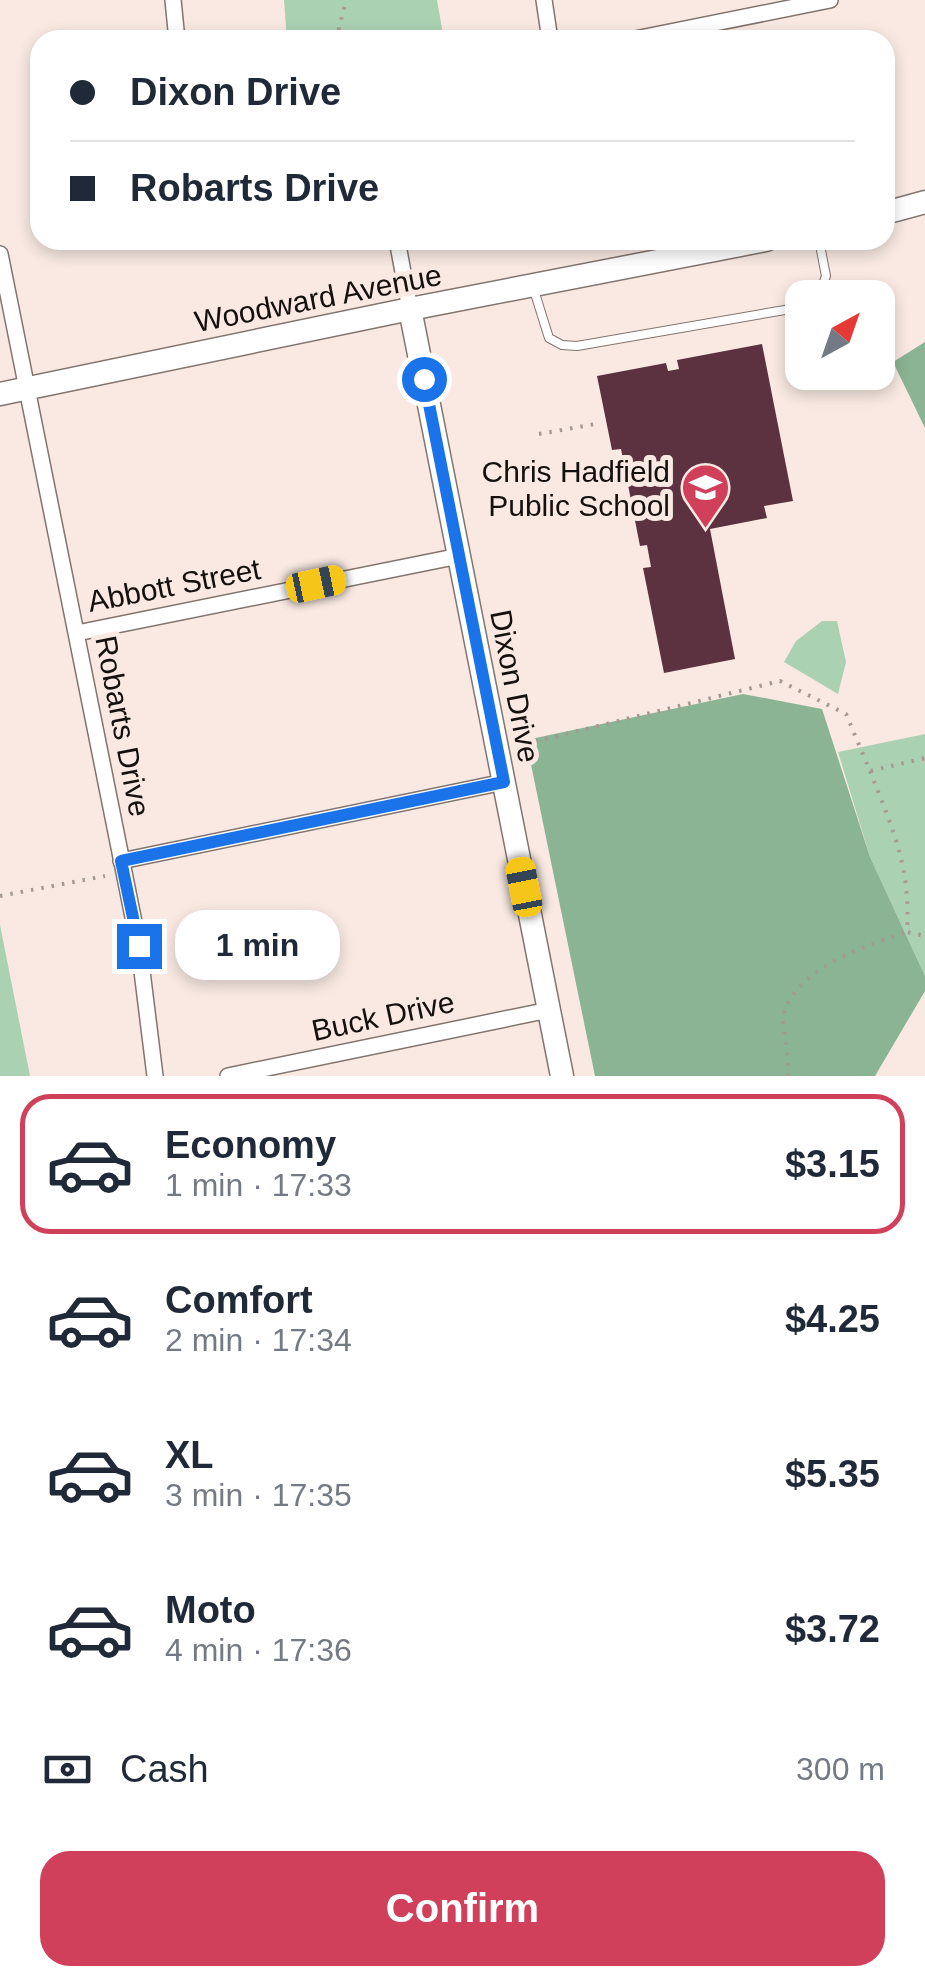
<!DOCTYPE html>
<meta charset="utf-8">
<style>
:root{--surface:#fff;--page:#f6f6f7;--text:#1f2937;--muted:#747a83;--line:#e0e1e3;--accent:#d1405b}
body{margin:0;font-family:Helvetica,sans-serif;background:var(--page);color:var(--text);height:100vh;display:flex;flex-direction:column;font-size:38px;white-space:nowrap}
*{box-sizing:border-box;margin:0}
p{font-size:32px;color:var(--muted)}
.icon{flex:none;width:55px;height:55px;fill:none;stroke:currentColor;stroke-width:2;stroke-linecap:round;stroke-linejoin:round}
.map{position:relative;height:1076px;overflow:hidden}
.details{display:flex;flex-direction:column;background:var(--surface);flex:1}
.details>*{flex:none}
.guide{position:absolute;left:30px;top:30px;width:865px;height:220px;border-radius:30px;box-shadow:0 5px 15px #0003;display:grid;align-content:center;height:220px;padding:0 40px;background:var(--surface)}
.needle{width:65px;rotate:40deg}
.fabs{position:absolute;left:785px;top:280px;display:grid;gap:20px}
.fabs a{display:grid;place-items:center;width:110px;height:110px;border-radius:20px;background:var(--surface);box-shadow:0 5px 15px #0003;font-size:50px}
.end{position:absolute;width:45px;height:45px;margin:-22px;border:12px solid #1a73e8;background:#fff;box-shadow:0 0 0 5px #fff}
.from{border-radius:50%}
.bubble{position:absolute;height:70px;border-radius:30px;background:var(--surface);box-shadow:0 5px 15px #0003;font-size:32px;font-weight:800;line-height:70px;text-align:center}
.car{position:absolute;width:30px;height:60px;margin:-30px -15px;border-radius:12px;box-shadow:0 0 8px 2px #0007;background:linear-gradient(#f5c518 24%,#345 0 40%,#f5c518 0 76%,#345 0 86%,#f5c518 0)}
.guide b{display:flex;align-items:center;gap:35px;height:95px;font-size:38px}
.guide b+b{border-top:2px solid var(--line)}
.guide i{width:25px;height:25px;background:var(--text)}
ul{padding:18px 0 0;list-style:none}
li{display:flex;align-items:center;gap:30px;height:140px;margin:0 20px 15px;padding:0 20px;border:5px solid transparent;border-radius:30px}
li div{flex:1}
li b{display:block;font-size:38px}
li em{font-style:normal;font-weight:800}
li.on{border-color:var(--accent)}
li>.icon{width:90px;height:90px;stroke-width:1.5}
.pay{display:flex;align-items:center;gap:25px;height:110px;padding:0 40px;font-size:38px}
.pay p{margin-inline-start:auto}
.primary-button{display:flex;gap:20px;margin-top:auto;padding:20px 40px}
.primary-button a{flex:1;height:115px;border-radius:30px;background:var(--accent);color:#fff;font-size:40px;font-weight:800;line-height:115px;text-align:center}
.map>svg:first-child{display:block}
</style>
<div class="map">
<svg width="925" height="1076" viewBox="0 0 925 1076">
<rect width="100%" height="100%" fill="#f9e9e2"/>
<g fill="#abd1b3">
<polygon points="284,0 437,0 444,40 287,40"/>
<polygon points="822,621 837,621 846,662 838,694 784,662 796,641"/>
<polygon points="925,734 925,976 870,857 838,752"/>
<polygon points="0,925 30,1076 0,1076"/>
</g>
<g fill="#8ab493">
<polygon points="925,342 925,428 893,362"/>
<polygon points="743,694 822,709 870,857 925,976 925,991 875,1076 595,1076 526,740"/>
</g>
<polygon fill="#5c3140" points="762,344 793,501 764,506 767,518 710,529 735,659 664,673 643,568 651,567 647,545 640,546 621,449 612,450 597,376 666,363 668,371 679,369 677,360"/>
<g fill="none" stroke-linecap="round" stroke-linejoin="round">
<defs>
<g id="lane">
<polyline points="533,287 549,338 562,345 577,346 802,307"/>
<polyline points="818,298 826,276 819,240"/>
</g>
<g id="street">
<polyline points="173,0 177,40"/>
<polyline points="544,0 550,40"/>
<polyline points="630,40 830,0"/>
<polyline points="397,240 410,309"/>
<polyline points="0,254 139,947 155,1076"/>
<polyline points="77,633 459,556"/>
<polyline points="121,861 504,782"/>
<polyline points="228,1076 549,1010"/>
</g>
<g id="secondary">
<polyline points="885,213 925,202"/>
<polyline points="410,309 562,1076"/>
<polyline points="0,394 410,309 766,240"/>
</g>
</defs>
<use href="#lane" stroke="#82746e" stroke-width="10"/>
<use href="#street" stroke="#82746e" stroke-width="18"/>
<use href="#secondary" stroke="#82746e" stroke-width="25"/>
<g stroke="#a59994" stroke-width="4" stroke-dasharray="2.5 8" stroke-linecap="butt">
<polyline points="336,40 346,0"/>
<polyline points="539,434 601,423"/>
<polyline points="525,744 780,681 846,714 870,771 925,758"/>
<path d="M 870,771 C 893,830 911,867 907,932 L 925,936"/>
<polyline points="0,896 105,876"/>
<path d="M 788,1076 C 790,1058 781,1024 784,1013 C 797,968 867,945 907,932"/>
</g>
<use href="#lane" stroke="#fff" stroke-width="8"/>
<use href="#street" stroke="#fff" stroke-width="15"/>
<use href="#secondary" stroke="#fff" stroke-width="22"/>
</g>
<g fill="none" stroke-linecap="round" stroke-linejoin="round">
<polyline stroke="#1a73e8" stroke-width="12" points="139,946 121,861 504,782 424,379"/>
</g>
<defs>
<symbol id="school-pin" viewBox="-11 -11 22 30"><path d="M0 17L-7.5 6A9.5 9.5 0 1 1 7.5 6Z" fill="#d1405b" stroke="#f9e9e2"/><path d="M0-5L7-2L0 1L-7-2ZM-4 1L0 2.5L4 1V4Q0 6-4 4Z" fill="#fff"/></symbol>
</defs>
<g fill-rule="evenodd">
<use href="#school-pin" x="678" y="460" width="55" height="75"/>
</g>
<g text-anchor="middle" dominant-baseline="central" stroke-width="10" stroke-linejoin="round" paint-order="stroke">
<g font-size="30" fill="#150f0d" stroke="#f9e9e2">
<text transform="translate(318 298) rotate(-11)">Woodward Avenue</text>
<text transform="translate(174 585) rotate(-11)">Abbott Street</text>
<text transform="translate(515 686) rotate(79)">Dixon Drive</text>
<text transform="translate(123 726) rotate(79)">Robarts Drive</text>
<text transform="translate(383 1016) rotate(-12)">Buck Drive</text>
</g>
<g font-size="30" fill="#150f0d" stroke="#f9e9e2" text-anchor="end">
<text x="670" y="471">Chris Hadfield<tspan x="670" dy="34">Public School</tspan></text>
</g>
</g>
</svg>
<div class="fabs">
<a><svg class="needle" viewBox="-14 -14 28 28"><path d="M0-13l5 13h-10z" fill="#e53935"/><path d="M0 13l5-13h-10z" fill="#747a83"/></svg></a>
</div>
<i class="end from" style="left:424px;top:379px"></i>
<i class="end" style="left:139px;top:946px"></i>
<div class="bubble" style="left:175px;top:910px;width:165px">1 min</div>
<i class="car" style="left:316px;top:584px;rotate:78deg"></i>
<i class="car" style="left:524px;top:887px;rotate:349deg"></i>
<div class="guide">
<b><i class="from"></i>Dixon Drive</b>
<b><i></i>Robarts Drive</b>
</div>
</div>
<section class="details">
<ul>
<li class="on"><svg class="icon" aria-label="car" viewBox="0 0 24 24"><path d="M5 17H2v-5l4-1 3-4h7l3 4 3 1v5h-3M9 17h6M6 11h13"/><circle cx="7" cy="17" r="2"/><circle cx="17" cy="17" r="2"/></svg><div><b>Economy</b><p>1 min · 17:33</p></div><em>$3.15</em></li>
<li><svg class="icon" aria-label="car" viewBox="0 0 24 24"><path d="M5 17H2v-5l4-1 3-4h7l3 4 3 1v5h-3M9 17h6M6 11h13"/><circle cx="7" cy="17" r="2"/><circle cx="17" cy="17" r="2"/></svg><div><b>Comfort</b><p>2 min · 17:34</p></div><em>$4.25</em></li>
<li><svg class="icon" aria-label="car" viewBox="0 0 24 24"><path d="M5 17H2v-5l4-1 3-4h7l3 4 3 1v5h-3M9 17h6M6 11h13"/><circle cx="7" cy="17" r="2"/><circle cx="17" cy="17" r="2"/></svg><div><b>XL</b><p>3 min · 17:35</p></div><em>$5.35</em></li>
<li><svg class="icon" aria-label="car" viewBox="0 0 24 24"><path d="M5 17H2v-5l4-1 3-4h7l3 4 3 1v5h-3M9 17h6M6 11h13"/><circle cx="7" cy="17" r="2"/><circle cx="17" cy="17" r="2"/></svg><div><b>Moto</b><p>4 min · 17:36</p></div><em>$3.72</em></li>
</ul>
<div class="pay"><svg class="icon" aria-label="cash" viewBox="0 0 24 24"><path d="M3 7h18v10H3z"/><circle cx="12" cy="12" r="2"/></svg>Cash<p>300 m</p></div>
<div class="primary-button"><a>Confirm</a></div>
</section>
